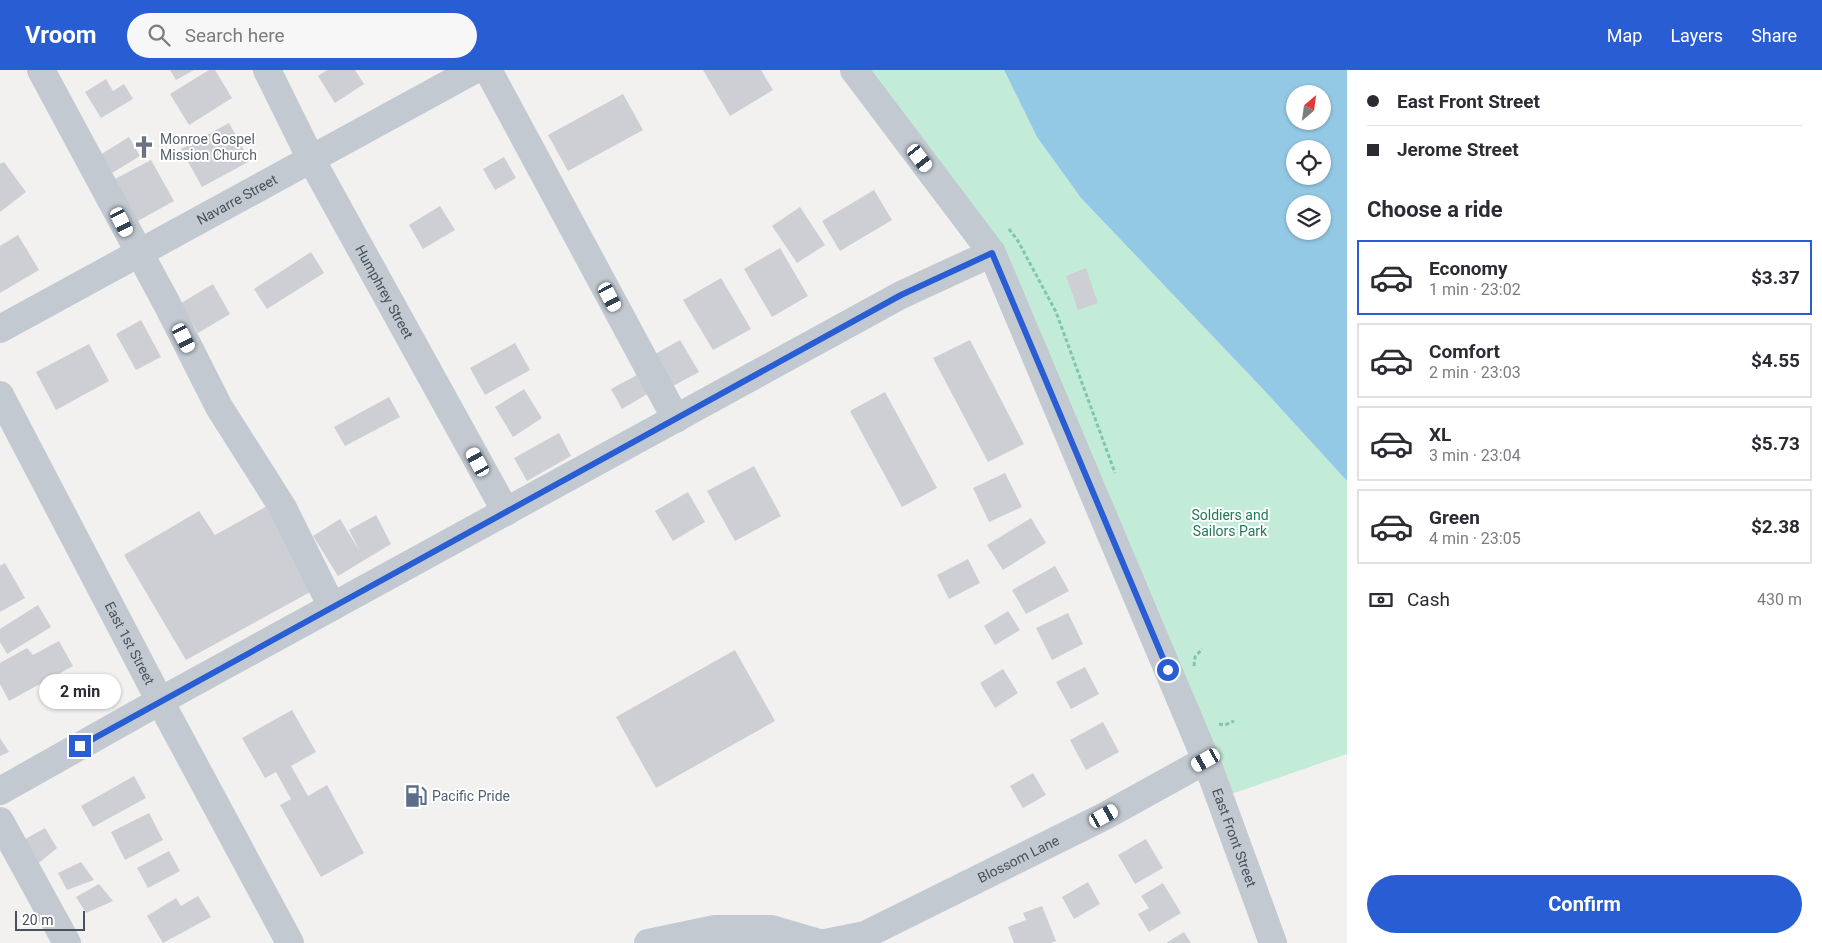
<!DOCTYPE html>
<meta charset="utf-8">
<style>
:root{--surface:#fff;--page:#f7f7f7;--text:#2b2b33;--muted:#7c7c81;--line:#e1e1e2;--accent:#295dd3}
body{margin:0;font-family:Roboto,sans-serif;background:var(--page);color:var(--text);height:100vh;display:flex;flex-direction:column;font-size:19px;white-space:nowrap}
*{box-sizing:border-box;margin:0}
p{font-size:16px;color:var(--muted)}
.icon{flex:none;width:28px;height:28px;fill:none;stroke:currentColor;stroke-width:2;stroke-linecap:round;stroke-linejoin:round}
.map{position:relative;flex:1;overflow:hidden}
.sheet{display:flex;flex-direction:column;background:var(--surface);width:475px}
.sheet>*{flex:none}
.guide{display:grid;align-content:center;height:110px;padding:0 20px;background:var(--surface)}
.needle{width:32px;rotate:29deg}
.fabs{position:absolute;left:1286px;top:15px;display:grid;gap:10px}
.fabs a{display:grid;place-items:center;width:45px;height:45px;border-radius:50%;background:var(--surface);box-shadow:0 1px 4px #0004;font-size:25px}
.scale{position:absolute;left:15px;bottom:12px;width:70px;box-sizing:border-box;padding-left:5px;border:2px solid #4a515c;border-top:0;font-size:14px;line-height:18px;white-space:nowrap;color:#4a515c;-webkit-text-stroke:4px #fff;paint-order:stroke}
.end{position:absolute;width:22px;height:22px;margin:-11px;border:6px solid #295dd3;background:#fff;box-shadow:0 0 0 2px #fff}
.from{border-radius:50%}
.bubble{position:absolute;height:35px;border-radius:18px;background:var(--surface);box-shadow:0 1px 4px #0004;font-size:16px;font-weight:700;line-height:35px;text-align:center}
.car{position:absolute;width:15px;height:30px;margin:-15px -8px;border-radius:6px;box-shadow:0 0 4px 1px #0007;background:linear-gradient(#fff 24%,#345 0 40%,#fff 0 76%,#345 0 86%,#fff 0)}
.guide b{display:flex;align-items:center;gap:18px;height:48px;font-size:19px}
.guide b+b{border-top:1px solid var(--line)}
.guide i{width:12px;height:12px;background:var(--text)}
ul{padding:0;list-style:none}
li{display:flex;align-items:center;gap:15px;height:75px;margin:0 10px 8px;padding:0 10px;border:2px solid var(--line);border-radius:0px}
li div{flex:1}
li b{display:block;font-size:19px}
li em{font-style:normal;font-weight:700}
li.current{border-color:var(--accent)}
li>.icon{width:45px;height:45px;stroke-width:1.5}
h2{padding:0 20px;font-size:22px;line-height:60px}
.pay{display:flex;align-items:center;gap:12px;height:55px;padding:0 20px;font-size:19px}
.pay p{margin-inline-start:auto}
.primary-button{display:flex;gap:10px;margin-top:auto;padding:10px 20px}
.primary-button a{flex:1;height:58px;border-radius:30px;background:var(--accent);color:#fff;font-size:20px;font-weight:700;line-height:58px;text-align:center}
header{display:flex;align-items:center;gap:30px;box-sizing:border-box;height:70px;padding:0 25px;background:var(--accent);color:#fff}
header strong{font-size:24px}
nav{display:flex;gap:28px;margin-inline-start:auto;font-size:18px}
.search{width:350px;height:45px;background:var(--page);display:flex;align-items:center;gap:12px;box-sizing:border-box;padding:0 18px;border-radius:28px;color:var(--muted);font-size:19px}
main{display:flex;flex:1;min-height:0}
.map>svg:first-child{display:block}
</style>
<header>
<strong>Vroom</strong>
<div class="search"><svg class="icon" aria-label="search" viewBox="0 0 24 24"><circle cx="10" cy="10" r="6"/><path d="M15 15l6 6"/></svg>Search here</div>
<nav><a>Map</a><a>Layers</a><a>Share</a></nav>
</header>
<main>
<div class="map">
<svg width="1347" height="873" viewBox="0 0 1347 873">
<rect width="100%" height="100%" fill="#f2f1f0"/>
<polygon fill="#c3ecd8" points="855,0 1004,0 1037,67 1081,128 1262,318 1347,411 1347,684 1220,728 992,183"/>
<path fill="#94c9e5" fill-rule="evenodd" d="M 1004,0 L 1347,0 L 1347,411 L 1262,318 L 1081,128 L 1037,67 ZM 1295,24 L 1322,24 L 1322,51 L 1295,51 ZM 1295,79 L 1322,79 L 1322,106 L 1295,106 ZM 1295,134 L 1322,134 L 1322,161 L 1295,161 Z"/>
<g fill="#cecfd4">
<polygon points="170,0 194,0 176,10"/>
<polygon points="209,0 215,0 232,28 189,55 170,24"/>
<polygon points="327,0 355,0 364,14 335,33 318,6"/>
<polygon points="703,0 761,0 773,20 730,46"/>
<polygon points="106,9 113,21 124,14 133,29 101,48 85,22"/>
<polygon points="623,24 643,60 568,101 548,65"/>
<polygon points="229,53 250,91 202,117 181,79"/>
<polygon points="129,67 140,86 112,103 100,85"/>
<polygon points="504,87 516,108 495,120 483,99"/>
<polygon points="151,90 174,131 136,152 113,110"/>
<polygon points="4,92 26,122 0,142 0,94"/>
<polygon points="874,120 892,150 840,181 822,151"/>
<polygon points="440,136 455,160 423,179 409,155"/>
<polygon points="800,137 825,175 797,193 772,156"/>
<polygon points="18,165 39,200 0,223 0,176"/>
<polygon points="780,178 808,226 772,247 744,199"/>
<polygon points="311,182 324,203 267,239 254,219"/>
<polygon points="1086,198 1098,233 1078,240 1066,206"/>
<polygon points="721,208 751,259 713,280 683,230"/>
<polygon points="213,214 230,244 198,263 181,233"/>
<polygon points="141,250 161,287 136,300 116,264"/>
<polygon points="680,270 699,302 673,316 655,284"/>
<polygon points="970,270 1024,374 988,392 933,288"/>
<polygon points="515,273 530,300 485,325 470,298"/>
<polygon points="89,274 109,311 56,340 36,302"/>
<polygon points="639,304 649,323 622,339 611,319"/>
<polygon points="524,319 542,348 513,367 495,337"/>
<polygon points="885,322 937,418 902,437 850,341"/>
<polygon points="389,327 400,347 345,376 334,357"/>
<polygon points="559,363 571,386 527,411 514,388"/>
<polygon points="754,396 781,446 735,471 707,421"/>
<polygon points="1005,403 1022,437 989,452 973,418"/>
<polygon points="688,422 705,452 673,471 655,441"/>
<polygon points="267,436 314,520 186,590 124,485 199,441 215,465"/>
<polygon points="376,445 391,474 338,506 313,466 340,449 359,480 349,460"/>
<polygon points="1031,448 1046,473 1003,500 987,475"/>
<polygon points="968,489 980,513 949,529 937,505"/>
<polygon points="5,493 25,528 0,542 0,496"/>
<polygon points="1055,496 1069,521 1026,544 1012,520"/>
<polygon points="38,535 51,557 7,584 0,572 0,559"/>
<polygon points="1008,541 1020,560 995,575 984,556"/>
<polygon points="1068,543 1083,574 1052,590 1036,558"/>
<polygon points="59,571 73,596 9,631 0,614 0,593 27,578 33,585"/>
<polygon points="735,580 775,651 656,718 616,647"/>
<polygon points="1085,597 1099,624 1071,639 1056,612"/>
<polygon points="1003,599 1018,623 995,638 980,613"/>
<polygon points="292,640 316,682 291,696 308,726 327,715 364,783 321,807 280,735 291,729 276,702 265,708 242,668"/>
<polygon points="1103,652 1119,682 1086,700 1070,670"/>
<polygon points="0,668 9,682 0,686"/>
<polygon points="1033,703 1046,725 1023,738 1010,716"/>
<polygon points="134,706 146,728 93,757 81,736"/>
<polygon points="149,743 163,770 125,790 111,762"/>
<polygon points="45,758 57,778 34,797 20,772"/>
<polygon points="1146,769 1163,798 1135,814 1118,785"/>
<polygon points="169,781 180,801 148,818 137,798"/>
<polygon points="81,792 94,810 67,820 58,803"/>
<polygon points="1088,812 1100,834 1074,849 1062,827"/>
<polygon points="1163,813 1181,843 1149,862 1138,844 1149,838 1141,826"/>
<polygon points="99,814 113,831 86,843 76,827"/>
<polygon points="198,826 211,847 163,873 147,846 176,828 181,836"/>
<polygon points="1042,836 1056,871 1051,873 1014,873 1008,857 1026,850 1023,843"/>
<polygon points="1184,862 1191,873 1166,873"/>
</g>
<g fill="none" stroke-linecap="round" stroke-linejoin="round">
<g stroke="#7ec7ac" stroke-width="3" stroke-dasharray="4 2.5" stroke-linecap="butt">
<polyline points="1009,159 1018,171 1056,242 1115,403"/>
<polyline points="1194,596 1195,587 1202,579"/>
<polyline points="1219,654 1225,655 1234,651"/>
</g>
<g stroke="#c2c9d1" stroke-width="28">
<polyline points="41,0 167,234 219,337 283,438 332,537"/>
<path id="s1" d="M 267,0 L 311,89 L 506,442"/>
<polyline points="488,0 676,349"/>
<path id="s2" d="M 854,0 L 992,183 L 1206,690 L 1273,873"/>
<path id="s3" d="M 0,259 L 474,0"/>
<path id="s4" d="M 0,325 L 160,631 L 290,873"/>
<polyline points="0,721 160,631 901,225 992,183"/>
<polyline points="0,751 67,873"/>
<polyline points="648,873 715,859 771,859 819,873"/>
<path id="s5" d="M 825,873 L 865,865 L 1105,746 L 1206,690"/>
</g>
</g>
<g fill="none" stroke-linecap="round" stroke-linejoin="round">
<polyline stroke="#295dd3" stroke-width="6" points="80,676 901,225 992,183 1168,600"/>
</g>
<defs>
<symbol id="church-bare" viewBox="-9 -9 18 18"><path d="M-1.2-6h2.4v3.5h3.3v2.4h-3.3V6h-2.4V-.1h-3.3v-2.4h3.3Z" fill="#6b7280" stroke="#fff" stroke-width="2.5" paint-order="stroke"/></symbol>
<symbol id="fuel-bare" viewBox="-9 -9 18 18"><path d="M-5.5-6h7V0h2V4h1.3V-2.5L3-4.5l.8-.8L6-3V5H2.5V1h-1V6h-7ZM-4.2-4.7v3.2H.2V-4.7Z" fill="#5c6f8a" stroke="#fff" stroke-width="2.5" paint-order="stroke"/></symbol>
</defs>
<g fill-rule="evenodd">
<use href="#church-bare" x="128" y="61" width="32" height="32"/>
<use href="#fuel-bare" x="400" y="710" width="32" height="32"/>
</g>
<g text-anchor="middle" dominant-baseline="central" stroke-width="4" stroke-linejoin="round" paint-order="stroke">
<g font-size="14" fill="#5b616d" stroke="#fff" text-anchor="start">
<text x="160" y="69">Monroe Gospel<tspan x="160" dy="16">Mission Church</tspan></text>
</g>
<g font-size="14" fill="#4a515c" stroke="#fff">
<text stroke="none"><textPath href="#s3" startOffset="270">Navarre Street</textPath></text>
<text stroke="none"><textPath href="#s1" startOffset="251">Humphrey Street</textPath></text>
<text stroke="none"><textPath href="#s4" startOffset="280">East 1st Street</textPath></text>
<text stroke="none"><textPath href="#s2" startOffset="862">East Front Street</textPath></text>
<text stroke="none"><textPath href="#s5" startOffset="212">Blossom Lane</textPath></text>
</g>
<g font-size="14" fill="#207857" stroke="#fff">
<text x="1230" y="445">Soldiers and<tspan x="1230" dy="16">Sailors Park</tspan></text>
</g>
<g font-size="14" fill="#4e5e75" stroke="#fff" text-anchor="start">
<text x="432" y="726">Pacific Pride</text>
</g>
</g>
</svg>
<div class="fabs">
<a><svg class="needle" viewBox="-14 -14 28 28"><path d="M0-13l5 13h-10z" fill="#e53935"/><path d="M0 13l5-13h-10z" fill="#7c7c81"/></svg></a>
<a><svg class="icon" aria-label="locate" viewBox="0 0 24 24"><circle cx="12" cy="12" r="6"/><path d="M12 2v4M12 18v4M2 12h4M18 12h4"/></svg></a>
<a><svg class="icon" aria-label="layers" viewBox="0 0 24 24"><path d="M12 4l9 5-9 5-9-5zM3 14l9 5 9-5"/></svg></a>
</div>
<div class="scale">20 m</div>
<i class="end from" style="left:1168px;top:600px"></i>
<i class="end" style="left:80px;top:676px"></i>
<div class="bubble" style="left:39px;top:604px;width:82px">2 min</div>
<i class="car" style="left:920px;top:88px;rotate:143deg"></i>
<i class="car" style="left:122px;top:152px;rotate:153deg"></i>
<i class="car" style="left:610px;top:227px;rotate:152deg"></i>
<i class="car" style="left:184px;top:268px;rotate:153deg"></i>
<i class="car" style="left:478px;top:392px;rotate:331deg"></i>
<i class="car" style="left:1206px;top:690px;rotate:241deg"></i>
<i class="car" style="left:1104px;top:746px;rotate:61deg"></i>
</div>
<section class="sheet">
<div class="guide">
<b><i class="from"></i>East Front Street</b>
<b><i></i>Jerome Street</b>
</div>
<h2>Choose a ride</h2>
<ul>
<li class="current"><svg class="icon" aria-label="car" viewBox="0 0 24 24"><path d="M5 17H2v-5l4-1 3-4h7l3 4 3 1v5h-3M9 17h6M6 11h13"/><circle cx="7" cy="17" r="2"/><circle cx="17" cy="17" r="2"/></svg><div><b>Economy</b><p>1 min · 23:02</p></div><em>$3.37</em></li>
<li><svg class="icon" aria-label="car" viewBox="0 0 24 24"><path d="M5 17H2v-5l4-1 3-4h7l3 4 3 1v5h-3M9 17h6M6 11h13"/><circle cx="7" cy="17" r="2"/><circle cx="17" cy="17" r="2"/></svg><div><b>Comfort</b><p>2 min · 23:03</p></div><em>$4.55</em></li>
<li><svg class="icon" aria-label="car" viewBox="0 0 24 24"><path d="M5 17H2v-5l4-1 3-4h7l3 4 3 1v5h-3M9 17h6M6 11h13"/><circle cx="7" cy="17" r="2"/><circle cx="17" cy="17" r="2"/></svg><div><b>XL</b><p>3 min · 23:04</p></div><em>$5.73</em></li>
<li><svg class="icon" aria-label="car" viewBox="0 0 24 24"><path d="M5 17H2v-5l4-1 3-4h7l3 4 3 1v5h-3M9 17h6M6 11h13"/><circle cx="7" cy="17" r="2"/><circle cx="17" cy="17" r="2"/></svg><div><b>Green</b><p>4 min · 23:05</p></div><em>$2.38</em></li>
</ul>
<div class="pay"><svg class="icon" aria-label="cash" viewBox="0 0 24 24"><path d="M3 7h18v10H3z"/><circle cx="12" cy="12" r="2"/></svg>Cash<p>430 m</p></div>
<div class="primary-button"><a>Confirm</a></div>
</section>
</main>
